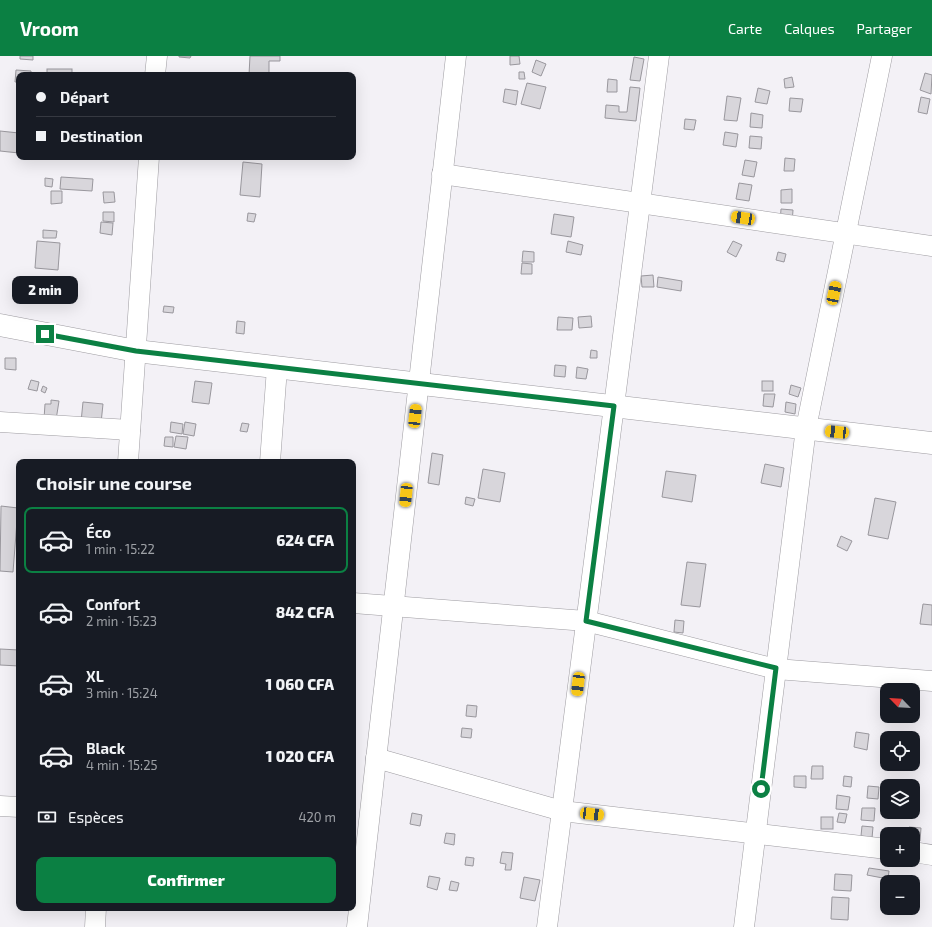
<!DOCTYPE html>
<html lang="fr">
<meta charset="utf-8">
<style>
:root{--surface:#171b24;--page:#242831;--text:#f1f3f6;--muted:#9ea1a6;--line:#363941;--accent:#0b8043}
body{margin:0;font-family:"Exo 2",sans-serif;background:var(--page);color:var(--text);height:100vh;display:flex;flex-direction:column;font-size:15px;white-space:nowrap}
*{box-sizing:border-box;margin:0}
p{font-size:13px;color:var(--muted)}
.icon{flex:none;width:22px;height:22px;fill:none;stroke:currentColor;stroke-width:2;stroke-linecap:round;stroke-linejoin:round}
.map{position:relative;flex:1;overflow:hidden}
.drawer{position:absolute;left:16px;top:403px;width:340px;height:452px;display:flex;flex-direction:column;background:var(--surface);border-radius:8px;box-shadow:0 4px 16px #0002}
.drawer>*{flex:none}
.top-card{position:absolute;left:16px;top:16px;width:340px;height:88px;border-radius:8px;box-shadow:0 4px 16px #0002;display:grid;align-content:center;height:88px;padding:0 20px;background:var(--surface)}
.needle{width:26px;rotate:295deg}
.fabs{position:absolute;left:880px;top:627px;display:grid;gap:8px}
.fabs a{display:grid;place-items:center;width:40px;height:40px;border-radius:8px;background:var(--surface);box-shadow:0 4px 16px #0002;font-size:20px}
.end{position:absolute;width:18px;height:18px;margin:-9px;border:5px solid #0b8043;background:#fff;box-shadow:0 0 0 2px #fff}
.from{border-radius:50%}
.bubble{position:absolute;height:28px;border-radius:8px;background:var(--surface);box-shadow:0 4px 16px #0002;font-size:13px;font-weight:800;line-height:28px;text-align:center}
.car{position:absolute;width:12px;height:24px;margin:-12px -6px;border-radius:5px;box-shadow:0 0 3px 1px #0007;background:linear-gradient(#f5c518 24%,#345 0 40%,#f5c518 0 76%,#345 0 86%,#f5c518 0)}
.top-card b{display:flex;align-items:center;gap:14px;height:38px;font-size:15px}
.top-card b+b{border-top:1px solid var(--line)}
.top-card i{width:10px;height:10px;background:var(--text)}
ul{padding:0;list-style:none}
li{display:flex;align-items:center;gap:12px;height:66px;margin:0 8px 6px;padding:0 12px;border:2px solid transparent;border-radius:8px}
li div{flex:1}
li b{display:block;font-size:15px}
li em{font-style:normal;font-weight:800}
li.on{border-color:var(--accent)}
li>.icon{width:36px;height:36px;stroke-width:1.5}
h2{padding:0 20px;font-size:18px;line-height:48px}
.pay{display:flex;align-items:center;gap:10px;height:44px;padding:0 20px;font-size:15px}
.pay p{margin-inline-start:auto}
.primary-button{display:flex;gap:8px;margin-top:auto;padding:8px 20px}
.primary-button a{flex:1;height:46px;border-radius:8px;background:var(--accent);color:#fff;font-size:16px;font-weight:800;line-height:46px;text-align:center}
header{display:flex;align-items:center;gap:24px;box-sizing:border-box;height:56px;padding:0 20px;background:var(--accent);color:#fff}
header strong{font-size:19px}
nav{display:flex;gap:22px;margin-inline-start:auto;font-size:14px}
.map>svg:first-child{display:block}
</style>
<header>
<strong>Vroom</strong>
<nav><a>Carte</a><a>Calques</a><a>Partager</a></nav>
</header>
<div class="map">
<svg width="932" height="871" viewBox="0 0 932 871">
<rect width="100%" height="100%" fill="#f3f1f6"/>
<g fill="#d8d6db" stroke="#99979d">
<polygon points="20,0 33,0 33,4 20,3"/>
<polygon points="179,0 191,0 190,2 179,1"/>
<polygon points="250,0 280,0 280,5 269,5 269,19 249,19"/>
<polygon points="510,0 519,0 520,8 510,9"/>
<polygon points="634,1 644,3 640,25 630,24"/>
<polygon points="536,4 546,8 541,20 532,16"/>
<rect x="47" y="13" width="25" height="6"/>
<polygon points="16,14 31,15 31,19 19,19 19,26 15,26"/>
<polygon points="519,16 524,16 525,23 519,23"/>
<polygon points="925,17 932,19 931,38 920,34"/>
<polygon points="792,21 794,31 785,32 784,23"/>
<polygon points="608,23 617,24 617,36 607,36"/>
<polygon points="527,27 546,31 540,53 521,48"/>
<polygon points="630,31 640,32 636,65 605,62 606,49 619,50 619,56 627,56"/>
<polygon points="758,32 770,35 767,48 755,46"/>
<polygon points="505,33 518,35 516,49 503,46"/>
<polygon points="727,40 741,42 737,65 724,64"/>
<polygon points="921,41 930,43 927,58 918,56"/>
<polygon points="790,42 803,43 801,56 789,55"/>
<polygon points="751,57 763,59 762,72 750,71"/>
<polygon points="685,63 696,64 694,74 684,73"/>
<polygon points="0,75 19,77 19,97 0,95"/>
<polygon points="725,76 738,78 736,91 723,89"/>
<polygon points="750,80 762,81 761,93 749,92"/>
<polygon points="785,102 795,103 794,115 784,115"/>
<polygon points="745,104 757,106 754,121 742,119"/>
<polygon points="243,106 262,108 260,141 240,139"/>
<polygon points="61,121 93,123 92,135 60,133"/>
<polygon points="45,122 53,123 52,131 45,130"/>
<polygon points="739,127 752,129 749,145 736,143"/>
<polygon points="792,133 792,147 781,147 781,134"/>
<polygon points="51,135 62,135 62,147 51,148"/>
<polygon points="103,136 114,136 115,146 104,147"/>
<polygon points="781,153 793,154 792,168 780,167"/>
<polygon points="103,156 114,156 114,166 103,165"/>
<polygon points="248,157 256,158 254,166 247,165"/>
<polygon points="554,158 574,161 571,181 551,178"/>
<polygon points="101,166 113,167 112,179 100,177"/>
<polygon points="43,174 57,175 56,182 43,182"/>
<polygon points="37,185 60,187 58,214 35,212"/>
<polygon points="568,185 583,189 581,199 566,196"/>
<polygon points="733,185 742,189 736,201 727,196"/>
<polygon points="523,195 534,196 534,206 522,206"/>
<polygon points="778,196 786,198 784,206 776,204"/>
<polygon points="522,207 532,208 532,218 521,218"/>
<polygon points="653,219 654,231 642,231 641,220"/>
<polygon points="658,221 682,225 681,235 657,231"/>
<polygon points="164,250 174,251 173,257 163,256"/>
<polygon points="591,260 592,271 579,272 578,261"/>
<polygon points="558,261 573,262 572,274 557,274"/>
<polygon points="237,265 245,266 244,278 236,277"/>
<polygon points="591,294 597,295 597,302 590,302"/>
<polygon points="5,302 16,302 16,314 5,313"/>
<polygon points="555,309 566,310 565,321 554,320"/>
<polygon points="577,311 588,313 586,323 576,322"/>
<polygon points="31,324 39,326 37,335 28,333"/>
<polygon points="195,325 212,327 209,348 192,346"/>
<rect x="762" y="325" width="11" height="10"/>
<polygon points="791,329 801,332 798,341 789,338"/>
<polygon points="43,330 47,332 45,337 41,335"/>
<polygon points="764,338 775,338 773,351 763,350"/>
<polygon points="51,344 59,345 56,364 44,363 45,348 51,348"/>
<polygon points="83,346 103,348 101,367 81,366"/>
<polygon points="786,346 796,348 795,358 785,356"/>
<polygon points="171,366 183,368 182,378 170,376"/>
<polygon points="185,366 196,368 194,380 183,378"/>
<polygon points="242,367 249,368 247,376 240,375"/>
<polygon points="176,380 188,381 186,393 174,391"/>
<polygon points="165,381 173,381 173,391 164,390"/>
<polygon points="432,397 443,399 439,429 428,427"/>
<polygon points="765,408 784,412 781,431 761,427"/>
<polygon points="483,413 505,417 500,446 478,442"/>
<polygon points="666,415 696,419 692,446 662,441"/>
<polygon points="466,441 475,443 473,450 465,448"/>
<polygon points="875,442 896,446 888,483 868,479"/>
<polygon points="1,450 18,452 13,516 0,515"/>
<polygon points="841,480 852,485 847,495 837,490"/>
<polygon points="687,506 706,508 700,551 681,549"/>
<polygon points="923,548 932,549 932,569 920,568"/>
<polygon points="675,564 684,565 683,577 674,576"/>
<polygon points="0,593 19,594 19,610 0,609"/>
<polygon points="467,649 477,650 476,661 466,660"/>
<polygon points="462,672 472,673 471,682 461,681"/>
<polygon points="856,676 869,678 867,694 854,691"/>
<polygon points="812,710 823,710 823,723 811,723"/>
<polygon points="794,720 806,720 806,732 794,731"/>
<polygon points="844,720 852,721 851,731 843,730"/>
<polygon points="868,730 879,731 878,743 867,742"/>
<polygon points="837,739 850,741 848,754 836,753"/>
<polygon points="913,744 916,744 915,758 902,757 913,756"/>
<polygon points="862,752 875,752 874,765 861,764"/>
<polygon points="412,757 422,759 420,770 410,768"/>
<polygon points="839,757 847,758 845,767 837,766"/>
<rect x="821" y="761" width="12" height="12"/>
<polygon points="862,770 873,771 872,782 861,780"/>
<polygon points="909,771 921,772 920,785 913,784 913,778 908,778"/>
<polygon points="446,777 455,778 454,789 444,787"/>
<polygon points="502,796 513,797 511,814 505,814 506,808 500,807"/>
<polygon points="466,801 474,802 473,810 465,809"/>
<polygon points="869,812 889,815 888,823 867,819"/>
<polygon points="835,818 852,819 851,835 834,834"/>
<polygon points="429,820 440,822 437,834 427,831"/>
<polygon points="524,821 540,824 535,845 520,842"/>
<polygon points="451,825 459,827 457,835 449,834"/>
<polygon points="832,841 849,842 848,864 831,863"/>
</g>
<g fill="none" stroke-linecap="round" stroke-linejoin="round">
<defs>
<g id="minor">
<polyline points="155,19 157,0"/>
<polyline points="442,118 932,190"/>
<polyline points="0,366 130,374"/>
<polyline points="128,406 149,101"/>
<polyline points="270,406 277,312"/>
<polyline points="353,547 586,565 776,613 932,625"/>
<polyline points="376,702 562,755 887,793"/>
<polyline points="0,750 19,751"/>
<polyline points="913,796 932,799"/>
<polyline points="95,871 96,852"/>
<polyline points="357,871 456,0"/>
<polyline points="547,871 659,0"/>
<polyline points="744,871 806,372 882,0"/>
</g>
<polyline id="tertiary" points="0,269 136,295 932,387"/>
</defs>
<use href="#minor" stroke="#9e9ca1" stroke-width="21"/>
<use href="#tertiary" stroke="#9e9ca1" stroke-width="23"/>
<use href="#minor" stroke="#fff" stroke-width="20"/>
<use href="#tertiary" stroke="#fff" stroke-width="22"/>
</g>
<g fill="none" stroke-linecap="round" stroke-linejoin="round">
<polyline stroke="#0b8043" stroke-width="5" points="45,278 136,295 614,350 586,565 776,612 761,733"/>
</g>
</svg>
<div class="fabs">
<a><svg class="needle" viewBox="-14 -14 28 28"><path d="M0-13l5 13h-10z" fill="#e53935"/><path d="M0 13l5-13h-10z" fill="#9ea1a6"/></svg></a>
<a><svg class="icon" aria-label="locate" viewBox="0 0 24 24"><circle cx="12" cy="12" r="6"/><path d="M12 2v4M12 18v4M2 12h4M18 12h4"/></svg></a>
<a><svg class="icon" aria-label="layers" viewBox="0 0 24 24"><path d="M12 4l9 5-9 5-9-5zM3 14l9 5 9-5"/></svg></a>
<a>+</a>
<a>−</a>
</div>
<i class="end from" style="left:761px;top:733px"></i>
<i class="end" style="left:45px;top:278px"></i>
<div class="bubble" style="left:12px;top:220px;width:66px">2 min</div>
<i class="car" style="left:743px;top:162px;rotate:279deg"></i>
<i class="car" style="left:834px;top:237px;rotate:12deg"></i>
<i class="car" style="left:415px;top:360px;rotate:6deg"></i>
<i class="car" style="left:837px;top:376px;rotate:276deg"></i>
<i class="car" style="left:406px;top:439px;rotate:186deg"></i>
<i class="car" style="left:578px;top:628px;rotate:187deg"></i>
<i class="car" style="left:592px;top:758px;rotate:97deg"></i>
<div class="top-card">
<b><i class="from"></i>Départ</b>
<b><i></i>Destination</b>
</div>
<section class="drawer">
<h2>Choisir une course</h2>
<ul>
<li class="on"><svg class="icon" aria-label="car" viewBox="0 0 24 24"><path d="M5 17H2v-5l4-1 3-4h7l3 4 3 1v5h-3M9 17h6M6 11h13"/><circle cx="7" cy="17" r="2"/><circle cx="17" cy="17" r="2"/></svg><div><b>Éco</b><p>1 min · 15:22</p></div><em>624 CFA</em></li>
<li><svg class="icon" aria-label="car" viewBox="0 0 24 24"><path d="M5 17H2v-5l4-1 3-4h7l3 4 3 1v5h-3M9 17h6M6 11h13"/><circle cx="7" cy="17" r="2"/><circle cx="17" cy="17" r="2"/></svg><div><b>Confort</b><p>2 min · 15:23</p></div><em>842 CFA</em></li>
<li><svg class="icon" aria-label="car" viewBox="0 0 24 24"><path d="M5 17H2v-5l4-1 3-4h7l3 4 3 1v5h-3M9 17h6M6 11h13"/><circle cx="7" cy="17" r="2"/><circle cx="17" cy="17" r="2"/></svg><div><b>XL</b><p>3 min · 15:24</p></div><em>1 060 CFA</em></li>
<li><svg class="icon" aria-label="car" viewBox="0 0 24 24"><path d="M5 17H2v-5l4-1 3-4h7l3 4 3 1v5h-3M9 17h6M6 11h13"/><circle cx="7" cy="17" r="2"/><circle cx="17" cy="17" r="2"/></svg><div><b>Black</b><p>4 min · 15:25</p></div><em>1 020 CFA</em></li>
</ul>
<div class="pay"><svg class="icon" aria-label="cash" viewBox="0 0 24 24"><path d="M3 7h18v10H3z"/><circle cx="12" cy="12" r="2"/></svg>Espèces<p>420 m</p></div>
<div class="primary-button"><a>Confirmer</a></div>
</section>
</div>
